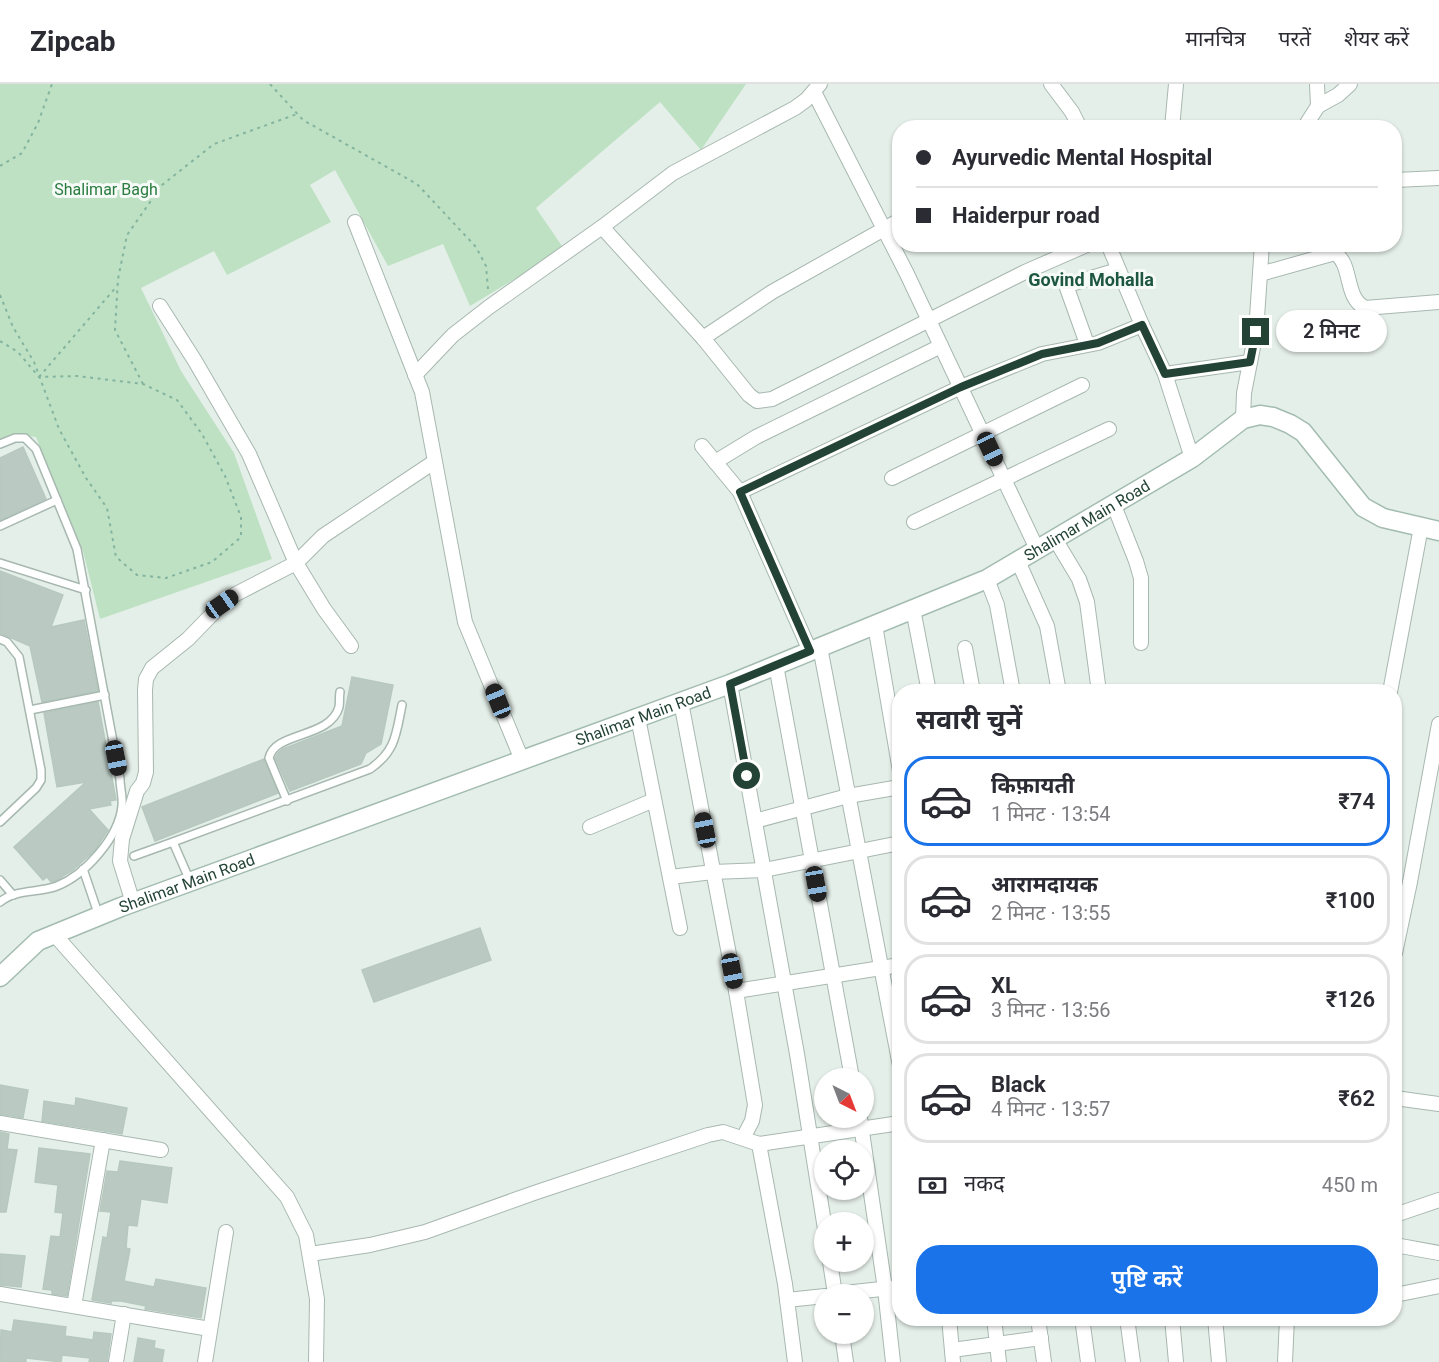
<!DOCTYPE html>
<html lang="hi">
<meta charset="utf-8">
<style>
:root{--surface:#fff;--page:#f2f2f3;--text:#2b2b33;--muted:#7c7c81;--line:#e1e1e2;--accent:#1a73e8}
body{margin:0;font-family:Roboto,"Noto Sans Devanagari",sans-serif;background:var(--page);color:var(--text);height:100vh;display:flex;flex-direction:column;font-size:22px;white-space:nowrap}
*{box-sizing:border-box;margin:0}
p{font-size:20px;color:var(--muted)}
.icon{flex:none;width:33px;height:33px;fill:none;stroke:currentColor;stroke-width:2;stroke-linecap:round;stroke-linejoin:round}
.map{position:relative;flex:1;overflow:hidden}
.drawer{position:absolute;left:892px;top:600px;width:510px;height:642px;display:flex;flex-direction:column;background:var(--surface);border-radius:24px;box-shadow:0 2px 4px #0004}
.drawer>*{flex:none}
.hud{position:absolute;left:892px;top:36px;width:510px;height:132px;border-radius:24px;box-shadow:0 2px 4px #0004;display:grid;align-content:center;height:132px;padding:0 24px;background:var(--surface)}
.needle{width:39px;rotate:138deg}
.fabs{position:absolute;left:814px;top:984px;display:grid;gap:12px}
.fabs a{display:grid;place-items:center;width:60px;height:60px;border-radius:50%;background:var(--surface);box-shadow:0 2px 4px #0004;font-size:30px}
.end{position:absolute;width:27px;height:27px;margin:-14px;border:8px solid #234336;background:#fff;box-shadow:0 0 0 3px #fff}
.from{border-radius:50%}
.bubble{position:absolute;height:42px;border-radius:21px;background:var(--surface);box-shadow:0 2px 4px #0004;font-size:20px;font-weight:600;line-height:42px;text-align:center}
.car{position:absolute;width:18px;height:36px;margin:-18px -9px;border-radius:8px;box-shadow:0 0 4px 2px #0007;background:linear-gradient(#222 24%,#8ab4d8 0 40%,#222 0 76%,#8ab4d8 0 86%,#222 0)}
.hud b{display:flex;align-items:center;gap:21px;height:57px;font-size:22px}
.hud b+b{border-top:2px solid var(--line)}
.hud i{width:15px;height:15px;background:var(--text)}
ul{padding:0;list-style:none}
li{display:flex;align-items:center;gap:18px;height:90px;margin:0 12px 9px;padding:0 12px;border:3px solid var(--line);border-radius:24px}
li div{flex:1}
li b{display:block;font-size:22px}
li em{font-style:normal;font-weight:600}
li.active{border-color:var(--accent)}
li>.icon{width:54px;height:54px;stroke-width:1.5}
h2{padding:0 24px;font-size:27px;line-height:72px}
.pay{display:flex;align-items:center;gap:15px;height:66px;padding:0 24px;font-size:22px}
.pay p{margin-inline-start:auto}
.primary-button{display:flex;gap:12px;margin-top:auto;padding:12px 24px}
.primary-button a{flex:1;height:69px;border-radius:24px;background:var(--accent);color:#fff;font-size:24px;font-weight:600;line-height:69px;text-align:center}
header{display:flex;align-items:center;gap:36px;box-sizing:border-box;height:84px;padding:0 30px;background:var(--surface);border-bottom:2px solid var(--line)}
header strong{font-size:28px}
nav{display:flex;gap:33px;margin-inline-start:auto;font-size:21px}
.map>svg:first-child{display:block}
</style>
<header>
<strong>Zipcab</strong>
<nav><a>मानचित्र</a><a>परतें</a><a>शेयर करें</a></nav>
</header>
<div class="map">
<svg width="1439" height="1278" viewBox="0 0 1439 1278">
<rect width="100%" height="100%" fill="#e5efe9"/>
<polygon fill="#bde1c2" points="0,0 746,0 701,66 660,18 536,124 564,165 470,222 443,160 388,182 335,86 310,101 331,138 227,191 214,167 141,204 181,287 234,369 272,475 100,535 83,467 36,353 11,350 0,355"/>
<g fill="#bacac2" stroke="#b7c9bf" stroke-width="1.5">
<polygon points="23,363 46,415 0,436 0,374"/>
<polygon points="0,487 63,511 51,543 84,536 98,607 42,618 30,562 0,549"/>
<polygon points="352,593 393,601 381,660 366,669 361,680 290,707 275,674 278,669 283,665 342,642"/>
<polygon points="98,618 116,716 110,717 111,721 89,725 108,746 95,766 73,786 55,797 51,798 47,793 43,796 14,763 86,698 57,703 44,629"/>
<polygon points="264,675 278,709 155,757 142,723"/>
<polygon points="480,844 491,876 374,918 362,886"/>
<polygon points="0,1001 28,1006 23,1034 0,1030"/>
<polygon points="76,1014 127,1024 122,1050 42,1037 44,1017 75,1022"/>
<polygon points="0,1048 9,1050 7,1065 17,1066 6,1128 0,1128"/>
<polygon points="39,1064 90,1070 67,1212 52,1210 52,1206 43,1205 51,1152 60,1153 63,1129 55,1128 58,1101 35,1098"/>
<polygon points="120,1077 172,1084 167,1119 141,1115 137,1142 128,1141 126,1164 130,1165 124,1197 154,1203 156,1195 206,1204 201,1234 145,1225 146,1222 121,1217 111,1217 111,1219 92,1216 103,1153 107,1154 111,1128 100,1127 107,1087 118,1088"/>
<polygon points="0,1170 25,1172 21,1203 0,1201"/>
<polygon points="14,1236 66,1243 65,1252 93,1256 94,1248 111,1250 107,1278 89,1278 90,1274 62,1271 61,1278 26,1274 26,1278 0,1278 1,1246 12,1248"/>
<polygon points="138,1254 155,1257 154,1264 164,1266 162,1278 134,1278"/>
</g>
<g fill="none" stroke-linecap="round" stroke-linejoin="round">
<defs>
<g id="lane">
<path d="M 0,360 L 15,354 L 25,354 L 36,365 L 77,465 L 120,695 C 120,703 123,714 122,722 C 119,753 85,791 57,802 C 39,809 15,805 0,818"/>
<polyline points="0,442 57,416"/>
<polyline points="0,479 86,506"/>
<polyline points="0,555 7,558 19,573 41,686 41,696 36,704 0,738"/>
<polyline points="30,626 105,611"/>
<path d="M 287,717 L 269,674 C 275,647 330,655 339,623 C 340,618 339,613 340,608"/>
<polyline points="134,772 173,758"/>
<polyline points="83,785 99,832"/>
<polyline points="0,796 13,811"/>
<path d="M 190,797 L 173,758 L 370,685 C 396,667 396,650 402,621"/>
</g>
<g id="street">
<polyline points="1051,0 1072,28 1080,44"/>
<polyline points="1317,0 1318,22"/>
<polyline points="814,8 907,190 1037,465"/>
<polyline points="1172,44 1176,0"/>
<polyline points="1304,44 1318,22 1338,11 1350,0"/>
<polyline points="1395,96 1439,94"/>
<polyline points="355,138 422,308 465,538 522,676"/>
<polyline points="602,143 703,254 749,311 757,317 772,315 1025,188 1089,160"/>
<polyline points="1108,160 1142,241 1165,290 1192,374"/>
<path d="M 1260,190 L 1335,169 C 1353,181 1344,213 1365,224 L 1439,218"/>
<polyline points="160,222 195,277 249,370 296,479 324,525 351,562"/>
<polyline points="703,254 772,208 900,136"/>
<polyline points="1087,260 1067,204 1071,200 1118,186"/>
<polyline points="1165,290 1250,278"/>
<polyline points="415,291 453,251 489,223 602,143 673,89 795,24 806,16 820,0"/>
<polyline points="1243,335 1244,309 1256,248 1262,160"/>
<polyline points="702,362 740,408 810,567"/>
<polyline points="715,378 756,353 941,262"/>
<polyline points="892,394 1082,301"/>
<polyline points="740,408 961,303 1042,270 1098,259 1142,241"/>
<polyline points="1113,419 1136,477 1141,494 1141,559"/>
<polyline points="914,438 1109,345"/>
<polyline points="1055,455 1079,495 1087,518 1099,608"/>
<polyline points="1018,477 1047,542 1059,608"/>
<polyline points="987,495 997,521 1013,608"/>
<polyline points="913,525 929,608"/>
<polyline points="875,541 900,687"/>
<polyline points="820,563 900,982"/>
<polyline points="965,564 973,608"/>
<polyline points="776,581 852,994"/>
<polyline points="730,600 797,970 825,1145"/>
<polyline points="1390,608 1421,443"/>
<polyline points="681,618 736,907 755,1021 752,1037 743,1054"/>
<polyline points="638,634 680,844"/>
<polyline points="755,737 848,712 900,703"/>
<polyline points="590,743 654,716"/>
<polyline points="670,793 713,788 764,786 900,759"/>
<polyline points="133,819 120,777 122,755 137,707 143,699 146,688 145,606 146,595 152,584 188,555 222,520 236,510 296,479 323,452 434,378"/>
<polyline points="54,850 287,1113 306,1151 317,1215 316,1278"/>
<polyline points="1395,869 1410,798 1439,640"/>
<polyline points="736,907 900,881"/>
<polyline points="1395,1014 1439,1020"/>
<polyline points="860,1034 885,1205 893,1278"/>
<polyline points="0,1039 161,1066"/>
<polyline points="759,1060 785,1200 795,1278"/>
<polyline points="1395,1131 1439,1116"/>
<polyline points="1395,1161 1439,1169"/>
<polyline points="310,1170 370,1161 425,1148 534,1109 708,1051 723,1048 759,1060 900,1039"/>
<polyline points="830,1178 835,1210"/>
<polyline points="0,1210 210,1245"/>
<polyline points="835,1210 900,1203"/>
<polyline points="1395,1211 1439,1202"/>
<polyline points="787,1216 825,1212"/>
<polyline points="74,1222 103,1056"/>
<polyline points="949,1234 953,1278"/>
<polyline points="994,1234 999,1278"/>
<polyline points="1038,1234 1044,1278"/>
<polyline points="1082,1234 1088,1278"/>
<polyline points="1127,1234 1133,1278"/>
<polyline points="1172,1234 1176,1278"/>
<polyline points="1215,1234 1219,1278"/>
<polyline points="842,1250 846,1278"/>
<polyline points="952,1266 1041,1254"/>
<polyline points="116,1278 124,1230"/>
<polyline points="205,1278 226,1148"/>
<polyline points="1285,1278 1287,1234"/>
</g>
<g id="secondary">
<path id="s1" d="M 0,893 L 38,857 L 121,823 L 730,600 L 987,495 L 1192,374 L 1243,335 L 1260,331 L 1273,333 L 1290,340 L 1303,348 L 1363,423 L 1383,434 L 1439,447"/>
</g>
</defs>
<use href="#lane" stroke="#a7b8b0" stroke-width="10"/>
<use href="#street" stroke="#a7b8b0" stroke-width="16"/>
<use href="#secondary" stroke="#a3bcb0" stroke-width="21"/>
<g stroke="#84b49f" stroke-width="2" stroke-dasharray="3 4.5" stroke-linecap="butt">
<polyline points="270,0 303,36 417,100 476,163 486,182 488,205"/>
<polyline points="0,82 22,69 38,39 52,0"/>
<polyline points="0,211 13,243 34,278 59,345 86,394 107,424 116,473 137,491 166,494 212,478 241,453 241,433 225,392 202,350 177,316 143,300 77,292 39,293 18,268 0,257"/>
<polyline points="39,293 117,202"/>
<polyline points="143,300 115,246 118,195 127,151 162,101 214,60 297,30"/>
</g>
<use href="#lane" stroke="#fff" stroke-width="7"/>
<use href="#street" stroke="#fff" stroke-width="14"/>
<use href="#secondary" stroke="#fff" stroke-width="18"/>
</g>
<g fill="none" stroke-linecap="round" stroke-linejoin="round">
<polyline stroke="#234336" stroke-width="8" points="747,692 730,600 810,567 740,408 961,303 1042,270 1098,259 1142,241 1165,290 1250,278 1256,248"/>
</g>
<g text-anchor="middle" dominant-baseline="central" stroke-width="6" stroke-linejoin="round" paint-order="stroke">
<g font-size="16" fill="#2a7c3f" stroke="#f6fbf8">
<text x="106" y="105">Shalimar Bagh</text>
</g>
<g font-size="16" fill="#234336" stroke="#f6fbf8">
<text stroke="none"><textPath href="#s1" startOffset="1184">Shalimar Main Road</textPath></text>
<text stroke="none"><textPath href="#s1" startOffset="698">Shalimar Main Road</textPath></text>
<text stroke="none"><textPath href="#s1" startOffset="212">Shalimar Main Road</textPath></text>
</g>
<g font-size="18" font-weight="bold" fill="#1d5741" stroke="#f6fbf8">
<text x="1091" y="195">Govind Mohalla</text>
</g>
</g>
</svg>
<div class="fabs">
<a><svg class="needle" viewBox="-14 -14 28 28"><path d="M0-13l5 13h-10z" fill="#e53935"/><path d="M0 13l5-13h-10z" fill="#7c7c81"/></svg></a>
<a><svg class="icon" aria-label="locate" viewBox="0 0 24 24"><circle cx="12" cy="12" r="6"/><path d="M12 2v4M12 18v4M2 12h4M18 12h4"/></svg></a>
<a>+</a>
<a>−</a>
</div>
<i class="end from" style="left:747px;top:692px"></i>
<i class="end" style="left:1256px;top:248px"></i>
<div class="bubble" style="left:1276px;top:226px;width:111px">2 मिनट</div>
<i class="car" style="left:990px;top:365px;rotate:155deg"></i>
<i class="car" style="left:222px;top:520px;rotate:55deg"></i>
<i class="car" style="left:498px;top:617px;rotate:338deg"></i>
<i class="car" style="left:116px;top:674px;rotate:169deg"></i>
<i class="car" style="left:705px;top:746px;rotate:349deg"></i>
<i class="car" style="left:816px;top:800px;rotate:170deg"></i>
<i class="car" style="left:732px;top:887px;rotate:169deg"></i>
<div class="hud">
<b><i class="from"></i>Ayurvedic Mental Hospital</b>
<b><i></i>Haiderpur road</b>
</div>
<section class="drawer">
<h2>सवारी चुनें</h2>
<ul>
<li class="active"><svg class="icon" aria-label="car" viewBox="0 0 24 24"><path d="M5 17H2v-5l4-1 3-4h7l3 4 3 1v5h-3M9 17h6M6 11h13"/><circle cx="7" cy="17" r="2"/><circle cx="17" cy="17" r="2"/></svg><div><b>किफ़ायती</b><p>1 मिनट · 13:54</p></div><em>₹74</em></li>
<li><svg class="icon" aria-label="car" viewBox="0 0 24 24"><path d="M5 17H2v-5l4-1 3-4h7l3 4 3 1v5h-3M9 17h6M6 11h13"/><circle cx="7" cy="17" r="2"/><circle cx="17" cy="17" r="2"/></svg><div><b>आरामदायक</b><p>2 मिनट · 13:55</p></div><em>₹100</em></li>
<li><svg class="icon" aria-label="car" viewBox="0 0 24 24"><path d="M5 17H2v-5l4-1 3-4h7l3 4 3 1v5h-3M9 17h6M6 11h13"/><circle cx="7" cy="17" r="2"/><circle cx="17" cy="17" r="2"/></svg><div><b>XL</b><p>3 मिनट · 13:56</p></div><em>₹126</em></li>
<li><svg class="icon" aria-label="car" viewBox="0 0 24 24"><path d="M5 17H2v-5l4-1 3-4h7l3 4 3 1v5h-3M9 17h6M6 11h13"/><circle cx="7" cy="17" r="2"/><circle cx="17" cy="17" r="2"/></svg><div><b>Black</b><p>4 मिनट · 13:57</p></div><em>₹62</em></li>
</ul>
<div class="pay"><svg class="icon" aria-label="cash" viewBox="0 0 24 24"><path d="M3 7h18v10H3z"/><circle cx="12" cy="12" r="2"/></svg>नकद<p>450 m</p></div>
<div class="primary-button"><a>पुष्टि करें</a></div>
</section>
</div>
